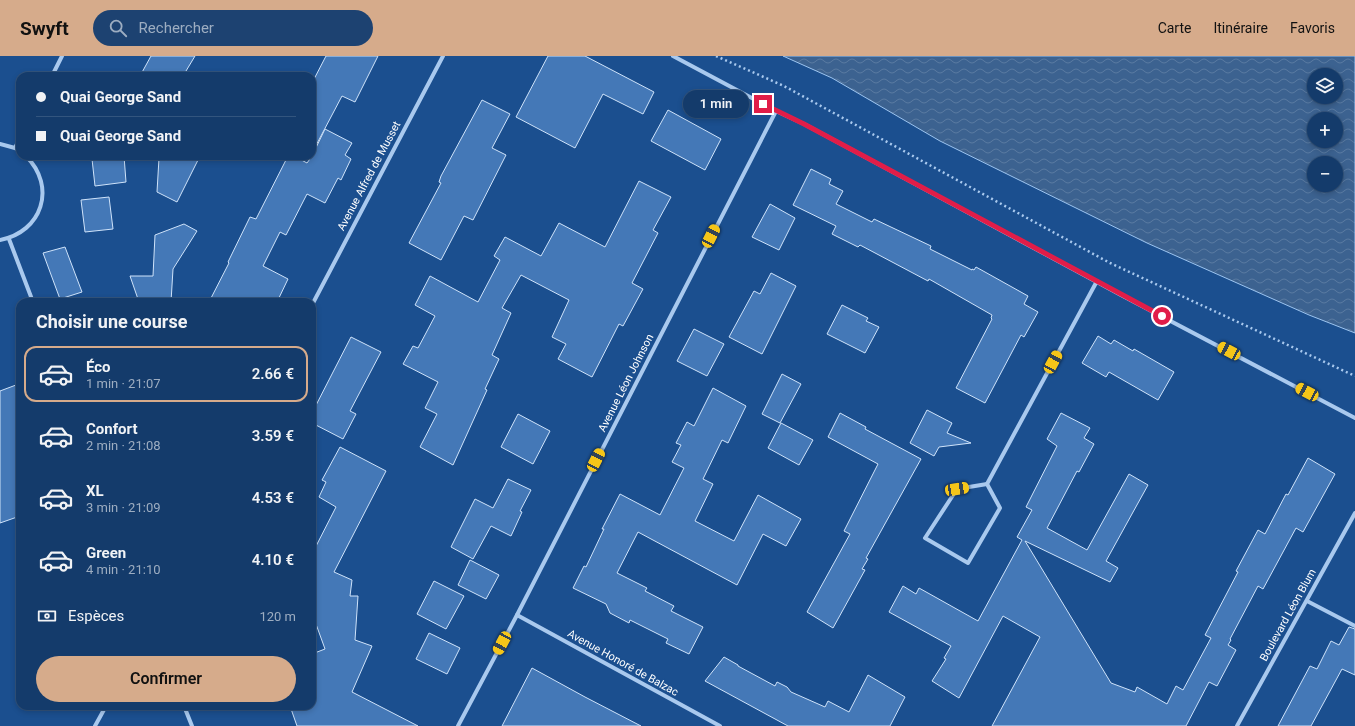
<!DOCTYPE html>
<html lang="fr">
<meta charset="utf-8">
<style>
:root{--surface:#143b6b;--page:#1d4271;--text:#f1f3f6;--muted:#9dadc1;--line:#33557e;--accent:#d6ab8b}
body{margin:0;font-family:Roboto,sans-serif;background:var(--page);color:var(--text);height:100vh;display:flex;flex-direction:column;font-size:15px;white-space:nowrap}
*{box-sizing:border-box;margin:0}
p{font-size:13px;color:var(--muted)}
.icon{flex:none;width:22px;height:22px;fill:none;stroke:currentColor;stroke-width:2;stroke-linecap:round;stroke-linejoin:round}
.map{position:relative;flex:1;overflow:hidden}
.details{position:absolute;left:16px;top:242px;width:300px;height:412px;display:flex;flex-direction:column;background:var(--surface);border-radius:12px;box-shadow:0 2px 6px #0003,0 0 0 1px var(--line)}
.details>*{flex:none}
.hud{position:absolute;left:16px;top:16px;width:300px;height:88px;border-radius:12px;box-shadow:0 2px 6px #0003,0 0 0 1px var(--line);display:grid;align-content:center;height:88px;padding:0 20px;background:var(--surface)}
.buttons{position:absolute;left:1307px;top:12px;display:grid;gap:8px}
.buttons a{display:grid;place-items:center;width:36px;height:36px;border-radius:50%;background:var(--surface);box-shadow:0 2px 6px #0003,0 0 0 1px var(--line);font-size:20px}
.end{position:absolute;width:18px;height:18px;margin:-9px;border:5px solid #e11d48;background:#fff;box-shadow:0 0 0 2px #fff}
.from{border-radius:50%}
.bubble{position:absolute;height:28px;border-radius:14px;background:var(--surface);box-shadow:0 2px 6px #0003,0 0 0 1px var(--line);font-size:13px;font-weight:600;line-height:28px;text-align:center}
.car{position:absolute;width:12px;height:24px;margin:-12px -6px;border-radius:5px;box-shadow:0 0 3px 1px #0007;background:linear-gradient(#f5c518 24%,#345 0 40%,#f5c518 0 76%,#345 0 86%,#f5c518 0)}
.hud b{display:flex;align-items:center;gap:14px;height:38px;font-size:15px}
.hud b+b{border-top:1px solid var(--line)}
.hud i{width:10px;height:10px;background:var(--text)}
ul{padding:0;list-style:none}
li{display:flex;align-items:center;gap:12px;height:56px;margin:0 8px 6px;padding:0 12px;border:2px solid transparent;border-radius:12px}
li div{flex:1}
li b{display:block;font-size:15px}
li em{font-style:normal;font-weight:600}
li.selected{border-color:var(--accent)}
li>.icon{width:36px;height:36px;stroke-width:1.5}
h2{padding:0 20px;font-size:18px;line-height:48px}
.pay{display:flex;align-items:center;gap:10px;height:44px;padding:0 20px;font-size:15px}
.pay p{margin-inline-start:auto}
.cta{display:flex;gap:8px;margin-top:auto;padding:8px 20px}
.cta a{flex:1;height:46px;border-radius:24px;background:var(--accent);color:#111;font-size:16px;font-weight:600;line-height:46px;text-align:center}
header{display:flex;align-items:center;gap:24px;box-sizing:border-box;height:56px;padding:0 20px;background:var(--accent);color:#111}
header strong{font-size:19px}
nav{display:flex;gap:22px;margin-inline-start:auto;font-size:14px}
.search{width:280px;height:36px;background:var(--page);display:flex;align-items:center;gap:10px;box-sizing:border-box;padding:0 14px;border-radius:22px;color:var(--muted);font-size:15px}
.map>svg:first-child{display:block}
</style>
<header>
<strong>Swyft</strong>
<div class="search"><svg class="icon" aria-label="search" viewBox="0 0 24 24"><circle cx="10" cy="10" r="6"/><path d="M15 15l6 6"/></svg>Rechercher</div>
<nav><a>Carte</a><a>Itinéraire</a><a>Favoris</a></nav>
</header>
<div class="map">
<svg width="1355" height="670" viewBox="0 0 1355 670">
<defs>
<pattern id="water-waves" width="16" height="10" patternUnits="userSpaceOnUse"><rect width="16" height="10" fill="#3c6290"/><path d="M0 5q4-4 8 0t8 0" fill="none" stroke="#597aa1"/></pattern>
</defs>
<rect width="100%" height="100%" fill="#1b4f8f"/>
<path fill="url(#water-waves)" stroke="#9cc4f0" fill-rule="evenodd" d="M 783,0 L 1355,0 L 1355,277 L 1309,259 L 1147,187 L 940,85 L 832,22 ZM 1314,19 L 1336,19 L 1336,41 L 1314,41 ZM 1314,63 L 1336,63 L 1336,85 L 1314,85 ZM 1314,107 L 1336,107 L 1336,129 L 1314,129 Z"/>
<g fill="#4478b7" stroke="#cfe3fa">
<polygon points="151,0 195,0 183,20 140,20"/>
<polygon points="326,0 378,0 355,46 342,40 312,97 312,27"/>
<polygon points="548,0 585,0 654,36 643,58 603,38 575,92 516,61"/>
<polygon points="482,44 510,58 492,92 506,99 473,164 464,160 441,204 409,187 441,127 439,126 441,120"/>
<polygon points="668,54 721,83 705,114 651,85"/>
<polygon points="325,73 352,87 345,99 351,103 341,124 338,122 325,147 307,138 286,179 280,176 263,210 288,223 277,246 209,246 229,207 228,206 250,161 256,163 288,100 294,100 307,107 312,100"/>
<polygon points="97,100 124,100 126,126 95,130 92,103 97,103"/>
<polygon points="168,100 200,100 177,146 157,136 159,102"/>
<polygon points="811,113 831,123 829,128 843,135 836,148 872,166 874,163 931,190 930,193 972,214 972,213 974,214 976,211 1028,240 1024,248 1038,256 1024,281 1021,279 985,347 956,332 992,263 991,262 992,259 929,223 928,225 860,189 858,191 832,178 836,170 793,149"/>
<polygon points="639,125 671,141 653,174 658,177 632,227 643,233 623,270 619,268 592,321 558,303 566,288 552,281 569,244 521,219 502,252 511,257 492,299 499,303 485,333 487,334 453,409 420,391 437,358 425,352 438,326 403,308 413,290 418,292 435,260 415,249 430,220 478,246 500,204 494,200 505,181 541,200 559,167 605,191"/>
<polygon points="109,141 113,173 85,176 81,144"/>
<polygon points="770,148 795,162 779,194 752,181"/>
<polygon points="184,168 197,175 173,213 171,246 139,246 130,220 153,220 155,179"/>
<polygon points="65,191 82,236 60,243 43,197"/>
<polygon points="771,217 796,230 762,298 729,281 754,235 760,238"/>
<polygon points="842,249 868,262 866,265 879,271 865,297 827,278"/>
<polygon points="694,273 724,288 707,320 677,305"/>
<polygon points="1098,280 1111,288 1114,284 1133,295 1134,293 1174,316 1158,344 1109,316 1106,321 1082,307"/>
<polygon points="351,281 381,296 350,355 356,358 343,383 312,367 312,357"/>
<polygon points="782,318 801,328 780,367 762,358"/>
<polygon points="16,329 20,341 20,460 0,467 0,335"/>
<polygon points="713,332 746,350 728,387 722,384 703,423 713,428 695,465 734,485 758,439 801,463 786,490 763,478 737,529 638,476 617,517 647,532 645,535 674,550 671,555 703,571 689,598 666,587 668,583 630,564 629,567 610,557 606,548 573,532 584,510 586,511 604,473 602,473 620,438 660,459 684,412 672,406 681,389 676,387 687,366 694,370"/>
<polygon points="927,354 952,367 947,377 971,387 939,391 934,400 910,387"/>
<polygon points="840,357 866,371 865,373 921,403 866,502 868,503 862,513 865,514 833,572 807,556 850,478 844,475 878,408 828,381"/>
<polygon points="1061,357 1090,372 1084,382 1094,388 1079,416 1077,415 1047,472 1087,494 1129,418 1148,429 1106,505 1118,512 1110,526 1025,485 1111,627 1135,636 1137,631 1167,648 1176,630 1183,634 1211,582 1205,579 1238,516 1236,515 1258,474 1265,478 1286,438 1288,439 1308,402 1335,418 1303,476 1296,472 1263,533 1258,530 1230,583 1231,584 1228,589 1236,594 1217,630 1209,626 1186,670 992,670 1040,581 1003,560 959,642 932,625 946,603 944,602 951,590 889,556 903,530 916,538 919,532 978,565 1022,484 1017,481 1032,454 1026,451 1057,390 1047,383"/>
<polygon points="518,358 550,375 533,408 501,391"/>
<polygon points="781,367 813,384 799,409 768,392"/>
<polygon points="340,391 386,415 334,516 352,524 350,540 358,540 355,584 372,590 352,636 418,670 297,670 290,650 312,650 312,598 325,593 312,557 312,498 336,451 319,441 326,426 322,424"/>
<polygon points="508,423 531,434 520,455 522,456 511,480 491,470 473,503 451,491 475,443 493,452"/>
<polygon points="470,504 499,519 486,543 458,529"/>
<polygon points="434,525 464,540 446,573 417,558"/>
<polygon points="1349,571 1355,573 1355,619 1342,613 1311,670 1278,670 1310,610 1317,613 1331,585 1339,589"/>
<polygon points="429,577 460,592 447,618 416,603"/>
<polygon points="724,601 738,609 738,610 775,630 777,626 787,631 791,636 825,651 828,645 849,656 868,619 905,641 890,670 788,670 705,625"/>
<polygon points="532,612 585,641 641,670 502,670"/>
</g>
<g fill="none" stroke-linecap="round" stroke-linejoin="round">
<polyline stroke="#a9c9ee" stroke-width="2.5" stroke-dasharray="2 3" stroke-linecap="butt" points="716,0 784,30 1110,207 1355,320"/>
<g stroke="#a9c9ee" stroke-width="4">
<polyline points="673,0 776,55 804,68 1121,239 1355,362"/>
<polyline points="52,20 62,0"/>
<polyline points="0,88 15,92 20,95"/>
<polyline points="15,92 20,82"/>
<polyline points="9,183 33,246"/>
<path d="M 0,184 C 42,176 57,131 26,100"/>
<polyline points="312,249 443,0"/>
<polyline points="987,428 1097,225"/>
<polygon points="987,428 1000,452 968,507 925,482 957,433"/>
<polyline points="1307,545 1355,570"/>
<polyline points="517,559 720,670"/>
<polyline points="184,650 192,670"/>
<polyline points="95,670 106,650"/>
<polyline points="458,670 517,559 776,55"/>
<polyline points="1237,670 1355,457"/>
</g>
</g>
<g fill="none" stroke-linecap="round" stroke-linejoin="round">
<polyline stroke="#e11d48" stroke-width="5" points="763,48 804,68 1162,260"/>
</g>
<g text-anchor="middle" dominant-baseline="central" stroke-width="3" stroke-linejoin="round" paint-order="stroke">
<g font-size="11" fill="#fff" stroke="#1b4f8f">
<text transform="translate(369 120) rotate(-62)">Avenue Alfred de Musset</text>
<text transform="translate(626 327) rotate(-63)">Avenue Léon Johnson</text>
<text transform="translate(1288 559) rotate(-61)">Boulevard Léon Blum</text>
<text transform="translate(623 607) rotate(29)">Avenue Honoré de Balzac</text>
</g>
</g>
</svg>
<div class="buttons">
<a><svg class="icon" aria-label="layers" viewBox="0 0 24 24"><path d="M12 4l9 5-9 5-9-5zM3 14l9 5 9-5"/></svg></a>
<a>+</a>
<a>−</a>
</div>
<i class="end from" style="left:1162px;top:260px"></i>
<i class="end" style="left:763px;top:48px"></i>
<div class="bubble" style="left:683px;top:34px;width:66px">1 min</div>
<i class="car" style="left:711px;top:180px;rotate:27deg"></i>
<i class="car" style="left:1229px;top:295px;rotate:298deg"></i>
<i class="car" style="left:1053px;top:306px;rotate:29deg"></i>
<i class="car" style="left:1307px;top:336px;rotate:298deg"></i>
<i class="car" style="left:596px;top:404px;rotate:27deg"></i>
<i class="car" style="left:957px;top:433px;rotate:81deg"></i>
<i class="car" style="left:502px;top:587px;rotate:208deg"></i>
<div class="hud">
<b><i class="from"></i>Quai George Sand</b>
<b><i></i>Quai George Sand</b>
</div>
<section class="details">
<h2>Choisir une course</h2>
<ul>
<li class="selected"><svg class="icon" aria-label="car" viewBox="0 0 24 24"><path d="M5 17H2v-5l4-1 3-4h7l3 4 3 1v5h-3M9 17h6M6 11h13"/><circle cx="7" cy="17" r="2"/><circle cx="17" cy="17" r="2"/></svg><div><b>Éco</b><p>1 min · 21:07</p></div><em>2.66 €</em></li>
<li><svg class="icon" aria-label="car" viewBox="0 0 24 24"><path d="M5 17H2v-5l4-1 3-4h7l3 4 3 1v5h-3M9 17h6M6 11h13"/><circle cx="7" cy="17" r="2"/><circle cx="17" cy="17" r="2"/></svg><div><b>Confort</b><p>2 min · 21:08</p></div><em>3.59 €</em></li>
<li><svg class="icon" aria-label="car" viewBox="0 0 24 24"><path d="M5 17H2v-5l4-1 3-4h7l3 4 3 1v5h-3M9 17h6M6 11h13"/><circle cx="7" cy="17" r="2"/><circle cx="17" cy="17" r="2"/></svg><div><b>XL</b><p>3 min · 21:09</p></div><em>4.53 €</em></li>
<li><svg class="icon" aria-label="car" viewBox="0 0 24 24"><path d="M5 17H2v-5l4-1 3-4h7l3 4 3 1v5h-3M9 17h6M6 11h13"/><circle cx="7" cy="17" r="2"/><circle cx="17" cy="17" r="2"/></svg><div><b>Green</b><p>4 min · 21:10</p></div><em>4.10 €</em></li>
</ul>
<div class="pay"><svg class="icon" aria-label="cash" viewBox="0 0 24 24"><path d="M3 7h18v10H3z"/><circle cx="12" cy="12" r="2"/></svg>Espèces<p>120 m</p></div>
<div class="cta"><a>Confirmer</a></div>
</section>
</div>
